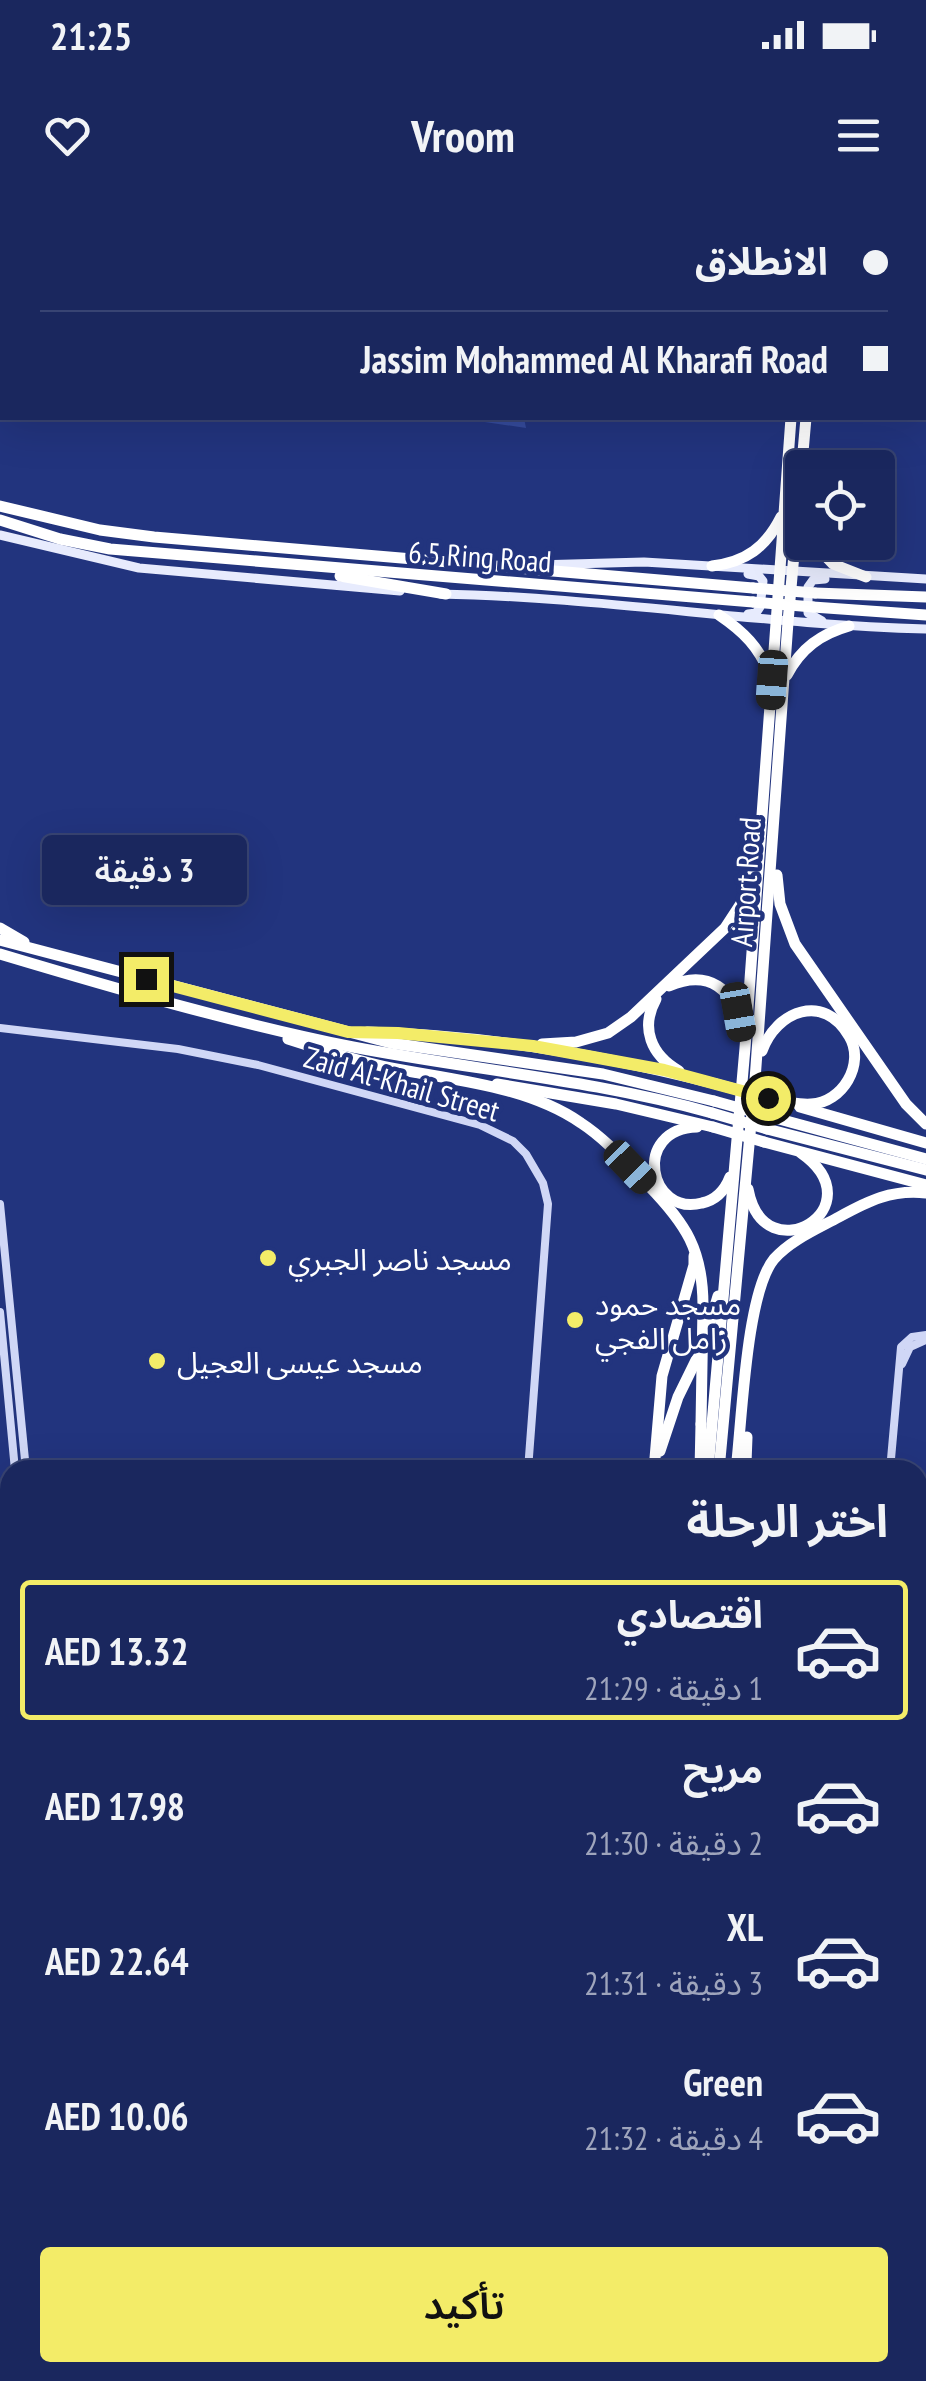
<!DOCTYPE html>
<html lang="ar">
<meta charset="utf-8">
<style>
:root{--surface:#1a275e;--page:#273367;--text:#f1f3f6;--muted:#9fa5bc;--line:#384473;--accent:#f3ec68}
body{margin:0;font-family:"PT Sans Narrow","Noto Sans Arabic",sans-serif;background:var(--page);color:var(--text);direction:rtl;height:100vh;display:flex;flex-direction:column;font-size:38px;white-space:nowrap}
*{box-sizing:border-box;margin:0}
p{font-size:32px;color:var(--muted)}
.icon{flex:none;width:55px;height:55px;fill:none;stroke:currentColor;stroke-width:2;stroke-linecap:round;stroke-linejoin:round}
.map{position:relative;flex:1;overflow:hidden;direction:ltr}
.sheet{position:absolute;left:0px;top:1260px;width:928px;height:922px;display:flex;flex-direction:column;background:var(--surface);border-radius:30px 30px 0 0;box-shadow:0 10px 40px #0002,0 0 0 2px var(--line);direction:rtl}
.sheet>*{flex:none}
.guide{position:absolute;left:0px;top:0px;width:928px;height:220px;box-shadow:0 10px 40px #0002,0 0 0 2px var(--line);direction:rtl;display:grid;align-content:center;height:220px;padding:0 40px;background:var(--surface)}
.tools{position:absolute;left:785px;top:250px;display:grid;gap:20px}
.tools a{display:grid;place-items:center;width:110px;height:110px;border-radius:10px;background:var(--surface);box-shadow:0 10px 40px #0002,0 0 0 2px var(--line);font-size:50px}
.end{position:absolute;width:45px;height:45px;margin:-22px;border:12px solid #f3ec68;background:#111;box-shadow:0 0 0 5px #111}
.from{border-radius:50%}
.bubble{position:absolute;height:70px;border-radius:10px;background:var(--surface);box-shadow:0 10px 40px #0002,0 0 0 2px var(--line);font-size:32px;font-weight:600;line-height:70px;text-align:center;direction:rtl}
.car{position:absolute;width:30px;height:60px;margin:-30px -15px;border-radius:12px;box-shadow:0 0 8px 2px #0007;background:linear-gradient(#222 24%,#8ab4d8 0 40%,#222 0 76%,#8ab4d8 0 86%,#222 0)}
.guide b{display:flex;align-items:center;gap:35px;height:95px;font-size:38px}
.guide b+b{border-top:2px solid var(--line)}
.guide i{width:25px;height:25px;background:var(--text)}
ul{padding:0;list-style:none}
li{display:flex;align-items:center;gap:30px;height:140px;margin:0 20px 15px;padding:0 20px;border:5px solid transparent;border-radius:10px}
li div{flex:1}
li b{display:block;font-size:38px}
li em{font-style:normal;font-weight:600}
li.active{border-color:var(--accent)}
li>.icon{width:90px;height:90px;stroke-width:1.5}
h2{padding:0 40px;font-size:45px;line-height:120px}
.primary-button{display:flex;gap:20px;margin-top:auto;padding:20px 40px}
.primary-button a{flex:1;height:115px;border-radius:10px;background:var(--accent);color:#111;font-size:40px;font-weight:600;line-height:115px;text-align:center}
.status{display:flex;justify-content:space-between;align-items:center;height:70px;padding:0 50px;background:var(--surface);direction:ltr}
.status svg{height:28px;fill:currentColor}
header{display:flex;justify-content:space-between;align-items:center;height:130px;padding:0 40px;background:var(--surface);font-size:45px;font-weight:600}
.map>svg:first-child{display:block}
</style>
<div class="status"><b>21:25</b><svg viewBox="0 0 49 12"><path d="M0 12V9h3v3zM5 12V6h3v6zM10 12V3h3v9zM15 12V0h3v12zM26 1h20v11H26zM47 4h2v5h-2z"/></svg></div>
<header><svg class="icon" aria-label="menu" viewBox="0 0 24 24"><path d="M4 6h16M4 12h16M4 18h16"/></svg>Vroom<svg class="icon" aria-label="heart" viewBox="0 0 24 24"><path d="M12 20l-8-8c-3-5 5-10 8-4 3-6 11-1 8 4z"/></svg></header>
<div class="map">
<svg width="926" height="2181" viewBox="0 0 926 2181">
<rect width="100%" height="100%" fill="#22347e"/>
<g fill="#354b9c">
<polygon points="20,0 487,0 487,2 19,2"/>
<polygon points="458,218 524,218 526,228"/>
</g>
<g fill="none" stroke-linecap="round" stroke-linejoin="round">
<g stroke="#d0d7f6" stroke-width="8">
<polyline points="0,828 178,849 258,865 480,925 513,941 526,954 543,983 548,1004 528,1270"/>
<polyline points="0,1004 26,1270"/>
<polyline points="0,1112 15,1270"/>
<polyline points="902,1164 910,1147 926,1140"/>
<polyline points="890,1270 901,1147 912,1137 926,1135"/>
<polyline points="918,1495 926,1499"/>
<polyline points="918,1506 926,1511"/>
<polyline points="0,1630 10,1630"/>
<polyline points="0,1639 10,1640"/>
<polyline points="0,1990 10,1921"/>
<polyline points="0,2048 10,1990"/>
<polyline points="104,2181 106,2172"/>
</g>
<g stroke="#e7ebfd" stroke-width="9">
<polyline points="0,335 139,368 400,391"/>
<polyline points="535,365 644,362 926,379"/>
<path d="M 440,394 C 603,397 764,425 926,429"/>
<polyline points="748,414 756,413 760,407 763,381 759,376 748,374"/>
<polyline points="822,421 808,413 808,387 813,380 825,379"/>
<polyline points="0,2103 10,2104"/>
<polyline points="0,2116 10,2118"/>
<polyline points="358,2172 407,2181"/>
<polyline points="433,2172 485,2181"/>
<polyline points="578,2181 579,2172"/>
<polyline points="584,2181 587,2172"/>
<polyline points="592,2181 594,2172"/>
<polyline points="705,2181 706,2172"/>
</g>
<g stroke="#fff" stroke-width="11">
<polyline points="809,0 809,2"/>
<polyline points="824,2 825,0"/>
<polyline points="0,306 100,330 154,337 753,388"/>
<polyline points="0,320 60,339 110,349 753,402"/>
<polyline points="812,342 833,364 866,377"/>
<path d="M 712,366 C 746,362 766,347 781,317"/>
<polyline points="340,376 446,394"/>
<polyline points="815,393 926,397"/>
<polyline points="813,407 926,415"/>
<path d="M 719,415 C 744,432 759,447 770,475"/>
<path d="M 787,475 C 801,448 821,434 849,426"/>
<polyline points="777,675 780,704 795,744 906,904 926,924"/>
<polyline points="0,728 24,742"/>
<polyline points="0,740 391,843 603,874 714,901"/>
<path d="M 0,754 C 117,789 234,823 353,847 C 473,870 594,880 712,913"/>
<path d="M 669,786 C 709,769 734,789 742,828"/>
<path d="M 656,799 C 640,828 651,855 679,871"/>
<path d="M 367,832 C 485,835 602,855 716,884"/>
<path d="M 288,839 C 322,850 356,861 391,868 C 453,880 528,886 581,923 C 607,940 627,964 648,985 C 686,1024 703,1050 703,1106"/>
<polyline points="542,844 576,842 608,833 631,817 725,728 742,702 753,673"/>
<path d="M 762,851 C 776,811 824,792 849,836 C 866,864 842,903 811,904 C 801,905 790,902 780,901"/>
<polyline points="497,884 616,904 713,927"/>
<polyline points="800,907 926,943"/>
<polyline points="768,916 926,959"/>
<path d="M 697,927 C 631,929 649,1017 702,1003 C 716,1000 725,990 730,977"/>
<polyline points="767,929 926,970"/>
<polyline points="764,942 926,985"/>
<path d="M 748,989 C 764,1076 878,1007 801,953"/>
<polyline points="660,1251 678,1197 703,1146 718,1096"/>
<polyline points="746,1263 747,1237"/>
<polyline points="654,1270 662,1176 694,1065 694,1056"/>
<polyline points="700,1270 701,1224"/>
<polyline points="708,1270 745,848 791,218"/>
<polyline points="719,1270 755,880 788,422 806,218"/>
<path d="M 736,1270 C 742,1221 746,1093 774,1059 C 791,1040 817,1029 839,1017 C 868,1001 892,989 926,993"/>
<polyline points="635,2181 635,2172"/>
<polyline points="646,2181 647,2172"/>
</g>
<g stroke="#fff" stroke-width="11">
<polyline points="753,388 815,393"/>
<polyline points="753,402 813,407"/>
<polyline points="716,884 768,898"/>
<polyline points="714,901 768,916"/>
<polyline points="712,913 767,929"/>
<polyline points="713,927 764,942"/>
<polyline points="701,1224 703,1106"/>
</g>
</g>
<g fill="none" stroke-linecap="round" stroke-linejoin="round">
<polyline stroke="#f3ec68" stroke-width="12" points="146,779 348,832 398,833 533,846 664,870 768,898"/>
</g>
<g fill="#f3ec68" stroke="#22347e" stroke-width="4">
<circle cx="268" cy="1058" r="10"/>
<circle cx="575" cy="1120" r="10"/>
<circle cx="157" cy="1161" r="10"/>
</g>
<g text-anchor="middle" dominant-baseline="central" stroke-width="9" stroke-linejoin="round" paint-order="stroke">
<g font-size="30" fill="#fff" stroke="#22347e">
<text transform="translate(480 356) rotate(4)">6.5 Ring Road</text>
<text transform="translate(745 682) rotate(-86)">Airport Road</text>
<text transform="translate(402 883) rotate(16)">Zaid Al-Khail Street</text>
</g>
<g font-size="30" fill="#fff" stroke="#22347e" text-anchor="start">
<text x="288" y="1058">مسجد ناصر الجبري</text>
<text x="595" y="1103">مسجد حمود<tspan x="595" dy="34">زامل الفجي</tspan></text>
<text x="177" y="1161">مسجد عيسى العجيل</text>
</g>
</g>
</svg>
<div class="tools">
<a><svg class="icon" aria-label="locate" viewBox="0 0 24 24"><circle cx="12" cy="12" r="6"/><path d="M12 2v4M12 18v4M2 12h4M18 12h4"/></svg></a>
</div>
<i class="end from" style="left:768px;top:898px"></i>
<i class="end" style="left:146px;top:779px"></i>
<div class="bubble" style="left:42px;top:635px;width:205px">3 دقيقة</div>
<i class="car" style="left:772px;top:480px;rotate:184deg"></i>
<i class="car" style="left:738px;top:812px;rotate:170deg"></i>
<i class="car" style="left:630px;top:967px;rotate:136deg"></i>
<div class="guide">
<b><i class="from"></i>الانطلاق</b>
<b><i></i>Jassim Mohammed Al Kharafi Road</b>
</div>
<section class="sheet">
<h2>اختر الرحلة</h2>
<ul>
<li class="active"><svg class="icon" aria-label="car" viewBox="0 0 24 24"><path d="M5 17H2v-5l4-1 3-4h7l3 4 3 1v5h-3M9 17h6M6 11h13"/><circle cx="7" cy="17" r="2"/><circle cx="17" cy="17" r="2"/></svg><div><b>اقتصادي</b><p>1 دقيقة · 21:29</p></div><em>AED 13.32</em></li>
<li><svg class="icon" aria-label="car" viewBox="0 0 24 24"><path d="M5 17H2v-5l4-1 3-4h7l3 4 3 1v5h-3M9 17h6M6 11h13"/><circle cx="7" cy="17" r="2"/><circle cx="17" cy="17" r="2"/></svg><div><b>مريح</b><p>2 دقيقة · 21:30</p></div><em>AED 17.98</em></li>
<li><svg class="icon" aria-label="car" viewBox="0 0 24 24"><path d="M5 17H2v-5l4-1 3-4h7l3 4 3 1v5h-3M9 17h6M6 11h13"/><circle cx="7" cy="17" r="2"/><circle cx="17" cy="17" r="2"/></svg><div><b>XL</b><p>3 دقيقة · 21:31</p></div><em>AED 22.64</em></li>
<li><svg class="icon" aria-label="car" viewBox="0 0 24 24"><path d="M5 17H2v-5l4-1 3-4h7l3 4 3 1v5h-3M9 17h6M6 11h13"/><circle cx="7" cy="17" r="2"/><circle cx="17" cy="17" r="2"/></svg><div><b>Green</b><p>4 دقيقة · 21:32</p></div><em>AED 10.06</em></li>
</ul>
<div class="primary-button"><a>تأكيد</a></div>
</section>
</div>
